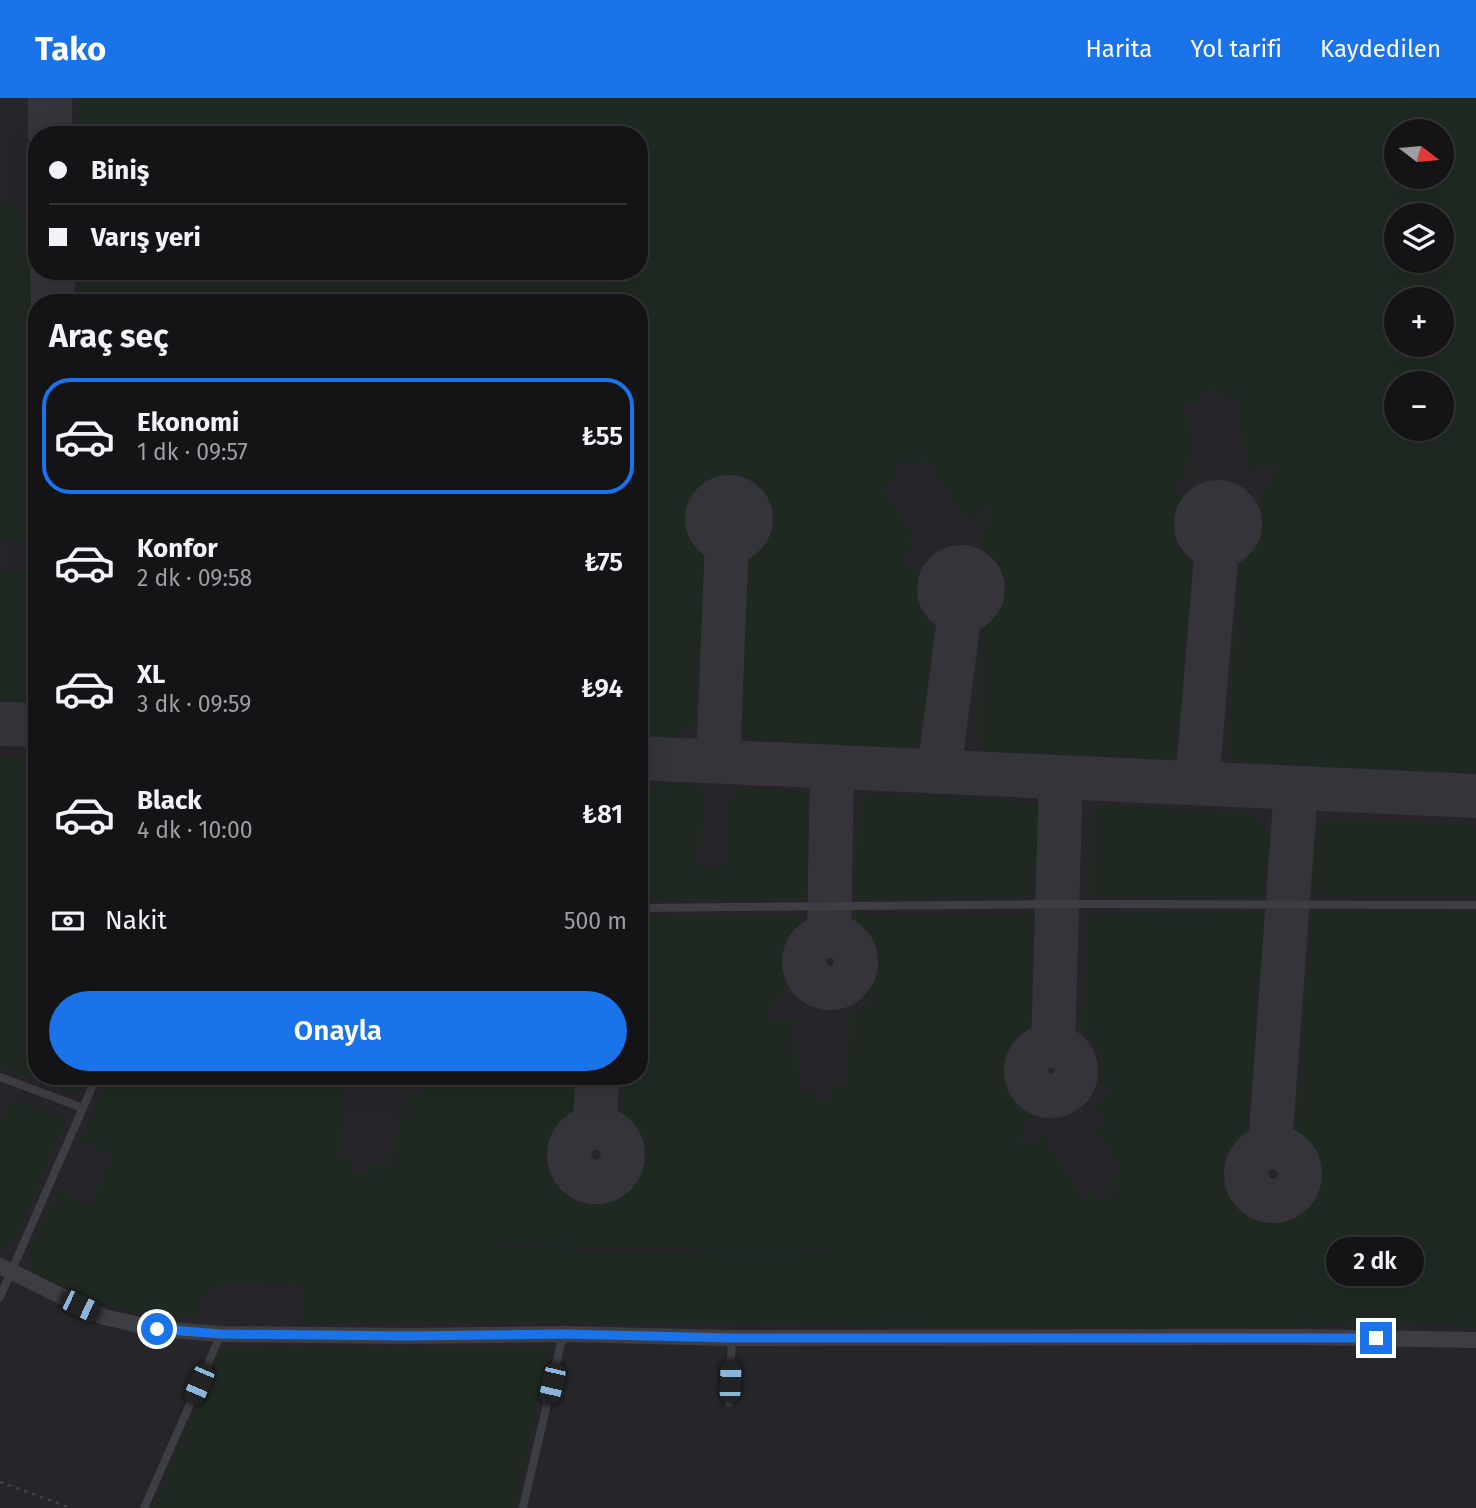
<!DOCTYPE html>
<html lang="tr">
<meta charset="utf-8">
<style>
:root{--surface:#141416;--page:#212123;--text:#f1f3f6;--muted:#9d9ea1;--line:#333335;--accent:#1a73e8}
body{margin:0;font-family:"Fira Sans",sans-serif;background:var(--page);color:var(--text);height:100vh;display:flex;flex-direction:column;font-size:26px;white-space:nowrap}
*{box-sizing:border-box;margin:0}
p{font-size:23px;color:var(--muted)}
.icon{flex:none;width:38px;height:38px;fill:none;stroke:currentColor;stroke-width:2;stroke-linecap:round;stroke-linejoin:round}
.map{position:relative;flex:1;overflow:hidden}
.side{position:absolute;left:28px;top:196px;width:620px;height:791px;display:flex;flex-direction:column;background:var(--surface);border-radius:28px;box-shadow:0 7px 28px #0002,0 0 0 2px var(--line)}
.side>*{flex:none}
.top-card{position:absolute;left:28px;top:28px;width:620px;height:154px;border-radius:28px;box-shadow:0 7px 28px #0002,0 0 0 2px var(--line);display:grid;align-content:center;height:154px;padding:0 21px;background:var(--surface)}
.needle{width:46px;rotate:106deg}
.tools{position:absolute;left:1384px;top:21px;display:grid;gap:14px}
.tools a{display:grid;place-items:center;width:70px;height:70px;border-radius:50%;background:var(--surface);box-shadow:0 7px 28px #0002,0 0 0 2px var(--line);font-size:35px}
.end{position:absolute;width:32px;height:32px;margin:-16px;border:9px solid #1a73e8;background:#fff;box-shadow:0 0 0 4px #fff}
.from{border-radius:50%}
.bubble{position:absolute;height:49px;border-radius:24px;background:var(--surface);box-shadow:0 7px 28px #0002,0 0 0 2px var(--line);font-size:23px;font-weight:600;line-height:49px;text-align:center}
.car{position:absolute;width:21px;height:42px;margin:-21px -10px;border-radius:9px;box-shadow:0 0 5px 2px #0007;background:linear-gradient(#222 24%,#8ab4d8 0 40%,#222 0 76%,#8ab4d8 0 86%,#222 0)}
.top-card b{display:flex;align-items:center;gap:24px;height:66px;font-size:26px}
.top-card b+b{border-top:2px solid var(--line)}
.top-card i{width:18px;height:18px;background:var(--text)}
ul{padding:0;list-style:none}
li{display:flex;align-items:center;gap:21px;height:116px;margin:0 14px 10px;padding:0 7px;border:4px solid transparent;border-radius:28px}
li div{flex:1}
li b{display:block;font-size:26px}
li em{font-style:normal;font-weight:600}
li.active{border-color:var(--accent)}
li>.icon{width:63px;height:63px;stroke-width:1.5}
h2{padding:0 21px;font-size:32px;line-height:84px}
.pay{display:flex;align-items:center;gap:18px;height:77px;padding:0 21px;font-size:26px}
.pay p{margin-inline-start:auto}
.action{display:flex;gap:14px;margin-top:auto;padding:14px 21px}
.action a{flex:1;height:80px;border-radius:42px;background:var(--accent);color:#fff;font-size:28px;font-weight:600;line-height:80px;text-align:center}
header{display:flex;align-items:center;gap:42px;box-sizing:border-box;height:98px;padding:0 35px;background:var(--accent);color:#fff}
header strong{font-size:33px}
nav{display:flex;gap:38px;margin-inline-start:auto;font-size:24px}
.map>svg:first-child{display:block}
</style>
<header>
<strong>Tako</strong>
<nav><a>Harita</a><a>Yol tarifi</a><a>Kaydedilen</a></nav>
</header>
<div class="map">
<svg width="1476" height="1410" viewBox="0 0 1476 1410">
<rect width="100%" height="100%" fill="#1a1a1d"/>
<path fill="#26262a" fill-rule="evenodd" d="M 0,0 L 1476,0 L 1476,1410 L 0,1410 ZM 1396,33 L 1442,33 L 1442,79 L 1396,79 ZM 37,37 L 639,37 L 639,173 L 37,173 ZM 1396,117 L 1442,117 L 1442,163 L 1396,163 ZM 1396,201 L 1442,201 L 1442,247 L 1396,247 ZM 37,205 L 639,205 L 639,978 L 37,978 ZM 1396,285 L 1442,285 L 1442,331 L 1396,331 Z"/>
<g fill="#1f2921" fill-rule="evenodd">
<path d="M 79,0 L 1476,0 L 1476,681 L 1242,667 L 1227,652 L 1240,470 L 1259,431 L 1259,397 L 1273,381 L 1276,366 L 1249,374 L 1236,299 L 1220,302 L 1218,290 L 1201,294 L 1203,307 L 1184,305 L 1194,358 L 1187,360 L 1189,377 L 1176,382 L 1174,387 L 1182,400 C 1166,428 1170,443 1192,464 L 1182,651 L 1164,666 L 987,655 L 978,640 L 980,533 L 996,515 L 1001,504 L 1002,490 L 996,470 L 978,440 C 988,429 991,420 986,406 L 968,425 L 926,361 L 913,370 L 907,361 L 893,370 L 898,380 L 883,390 L 912,434 L 907,438 L 915,454 L 902,461 L 917,476 C 917,497 920,511 933,529 L 930,635 L 911,651 L 758,643 L 742,632 L 748,455 C 781,434 771,398 738,386 L 737,381 L 721,381 L 719,386 C 681,393 684,430 709,453 L 700,583 L 694,625 L 673,641 L 639,639 L 639,205 L 81,205 L 80,173 L 639,173 L 639,37 L 77,37 ZM 1396,33 L 1442,33 L 1442,79 L 1396,79 ZM 1396,117 L 1442,117 L 1442,163 L 1396,163 ZM 1396,201 L 1442,201 L 1442,247 L 1396,247 ZM 1396,285 L 1442,285 L 1442,331 L 1396,331 Z"/>
<polygon points="0,98 25,118 30,164 33,442 0,443"/>
<polygon points="0,471 37,476 37,611 0,609"/>
<polygon points="0,658 37,660 37,978 85,978 76,997 0,969"/>
<path d="M 670,685 C 686,686 699,684 704,702 L 698,767 L 726,769 L 730,703 L 738,689 L 805,694 L 813,700 L 814,711 L 810,801 L 639,801 L 640,701 L 653,689 Z"/>
<polygon points="873,695 1035,704 1046,718 1042,799 855,801 860,709 864,701"/>
<polygon points="1104,707 1249,714 1257,718 1270,735 1265,800 1090,798 1092,718"/>
<polygon points="1333,720 1476,727 1476,797 1313,797 1315,733 1324,723"/>
<path d="M 1264,814 L 1252,1041 C 1248,1046 1241,1053 1238,1060 C 1229,1082 1246,1102 1265,1110 L 1264,1115 L 1281,1115 L 1283,1109 C 1287,1108 1291,1109 1295,1108 C 1311,1103 1316,1076 1310,1062 C 1306,1053 1298,1048 1290,1042 L 1291,1034 L 1296,1033 L 1312,814 L 1476,814 L 1476,1229 C 1383,1225 1291,1230 1198,1230 C 1064,1231 929,1228 795,1228 C 629,1228 464,1218 298,1226 L 303,1188 L 217,1187 L 201,1200 L 196,1219 L 153,1217 L 116,1211 L 32,1175 L 29,1155 L 60,1094 L 92,1108 L 112,1056 L 80,1044 L 110,978 L 322,978 L 322,988 L 347,990 L 338,1060 L 354,1062 L 353,1074 L 369,1076 L 375,1065 L 393,1067 L 398,1018 L 405,1017 L 404,997 L 423,995 L 420,981 L 417,978 L 578,978 C 578,988 580,1016 576,1023 C 572,1029 565,1033 562,1040 C 552,1063 565,1087 588,1093 L 589,1098 L 605,1098 L 606,1091 C 647,1084 640,1047 617,1023 L 623,1017 L 625,978 L 639,978 L 639,818 L 805,817 L 807,831 L 794,836 L 786,865 L 787,893 L 774,903 L 769,921 L 793,921 L 800,992 L 816,991 L 817,1002 L 834,1001 L 833,989 L 848,987 L 851,913 L 869,907 L 868,899 L 863,894 C 873,877 880,858 867,840 C 860,831 856,828 854,816 L 1039,815 L 1034,928 L 1015,952 L 1013,966 L 1020,993 L 1034,1015 L 1024,1028 L 1021,1044 L 1026,1050 L 1043,1038 L 1083,1101 L 1093,1096 L 1100,1103 L 1117,1092 L 1112,1084 L 1124,1076 L 1096,1031 L 1108,1024 L 1095,1007 L 1111,995 L 1104,985 L 1099,985 C 1103,958 1101,949 1082,929 L 1088,815 ZM 448,1147 L 832,1152 L 832,1153 L 580,1151 Z"/>
<polygon points="11,1002 66,1021 16,1140 0,1151 0,1027"/>
<polygon points="233,1248 550,1249 515,1410 154,1410 221,1252"/>
</g>
<g fill="none" stroke-linecap="round" stroke-linejoin="round">
<g stroke="#34343a" stroke-width="44">
<polyline points="50,0 50,37"/>
<polyline points="52,173 53,205"/>
<circle cx="729" cy="421" r="22"/>
<circle cx="1218" cy="426" r="22"/>
<circle cx="961" cy="491" r="22"/>
<polyline points="0,626 37,627"/>
<polyline points="639,660 1476,698"/>
<polyline points="718,663 727,443"/>
<polyline points="939,674 960,513"/>
<polyline points="1197,685 1217,449"/>
<circle cx="830" cy="864" r="26"/>
<polyline points="829,838 832,669"/>
<circle cx="1051" cy="973" r="25"/>
<polyline points="1053,948 1061,679"/>
<circle cx="596" cy="1057" r="27"/>
<polyline points="595,1030 597,978"/>
<polyline points="1270,1048 1296,691"/>
<circle cx="1273" cy="1076" r="27"/>
</g>
<polyline stroke="#414249" stroke-width="2.5" stroke-dasharray="3.5 5" stroke-linecap="butt" points="0,1384 71,1410"/>
<g stroke="#3d3d44" stroke-width="8">
<polyline points="639,810 1058,806 1476,807"/>
<polyline points="0,979 83,1010"/>
<polyline points="0,1199 97,978"/>
<polyline points="729,1305 732,1240"/>
<polyline points="144,1410 221,1236"/>
<polyline points="523,1410 563,1236"/>
</g>
<polyline stroke="#3d3d44" stroke-width="16" points="0,1168 104,1219 157,1231 221,1236 407,1238 563,1236 732,1240 1301,1239 1476,1242"/>
</g>
<g fill="none" stroke-linecap="round" stroke-linejoin="round">
<polyline stroke="#1a73e8" stroke-width="9" points="157,1231 221,1236 407,1238 563,1236 732,1240 1376,1240"/>
</g>
</svg>
<div class="tools">
<a><svg class="needle" viewBox="-14 -14 28 28"><path d="M0-13l5 13h-10z" fill="#e53935"/><path d="M0 13l5-13h-10z" fill="#9d9ea1"/></svg></a>
<a><svg class="icon" aria-label="layers" viewBox="0 0 24 24"><path d="M12 4l9 5-9 5-9-5zM3 14l9 5 9-5"/></svg></a>
<a>+</a>
<a>−</a>
</div>
<i class="end from" style="left:157px;top:1231px"></i>
<i class="end" style="left:1376px;top:1240px"></i>
<div class="bubble" style="left:1326px;top:1139px;width:98px">2 dk</div>
<i class="car" style="left:80px;top:1208px;rotate:116deg"></i>
<i class="car" style="left:730px;top:1283px;rotate:2deg"></i>
<i class="car" style="left:199px;top:1286px;rotate:203deg"></i>
<i class="car" style="left:552px;top:1286px;rotate:193deg"></i>
<div class="top-card">
<b><i class="from"></i>Biniş</b>
<b><i></i>Varış yeri</b>
</div>
<section class="side">
<h2>Araç seç</h2>
<ul>
<li class="active"><svg class="icon" aria-label="car" viewBox="0 0 24 24"><path d="M5 17H2v-5l4-1 3-4h7l3 4 3 1v5h-3M9 17h6M6 11h13"/><circle cx="7" cy="17" r="2"/><circle cx="17" cy="17" r="2"/></svg><div><b>Ekonomi</b><p>1 dk · 09:57</p></div><em>₺55</em></li>
<li><svg class="icon" aria-label="car" viewBox="0 0 24 24"><path d="M5 17H2v-5l4-1 3-4h7l3 4 3 1v5h-3M9 17h6M6 11h13"/><circle cx="7" cy="17" r="2"/><circle cx="17" cy="17" r="2"/></svg><div><b>Konfor</b><p>2 dk · 09:58</p></div><em>₺75</em></li>
<li><svg class="icon" aria-label="car" viewBox="0 0 24 24"><path d="M5 17H2v-5l4-1 3-4h7l3 4 3 1v5h-3M9 17h6M6 11h13"/><circle cx="7" cy="17" r="2"/><circle cx="17" cy="17" r="2"/></svg><div><b>XL</b><p>3 dk · 09:59</p></div><em>₺94</em></li>
<li><svg class="icon" aria-label="car" viewBox="0 0 24 24"><path d="M5 17H2v-5l4-1 3-4h7l3 4 3 1v5h-3M9 17h6M6 11h13"/><circle cx="7" cy="17" r="2"/><circle cx="17" cy="17" r="2"/></svg><div><b>Black</b><p>4 dk · 10:00</p></div><em>₺81</em></li>
</ul>
<div class="pay"><svg class="icon" aria-label="cash" viewBox="0 0 24 24"><path d="M3 7h18v10H3z"/><circle cx="12" cy="12" r="2"/></svg>Nakit<p>500 m</p></div>
<div class="action"><a>Onayla</a></div>
</section>
</div>
